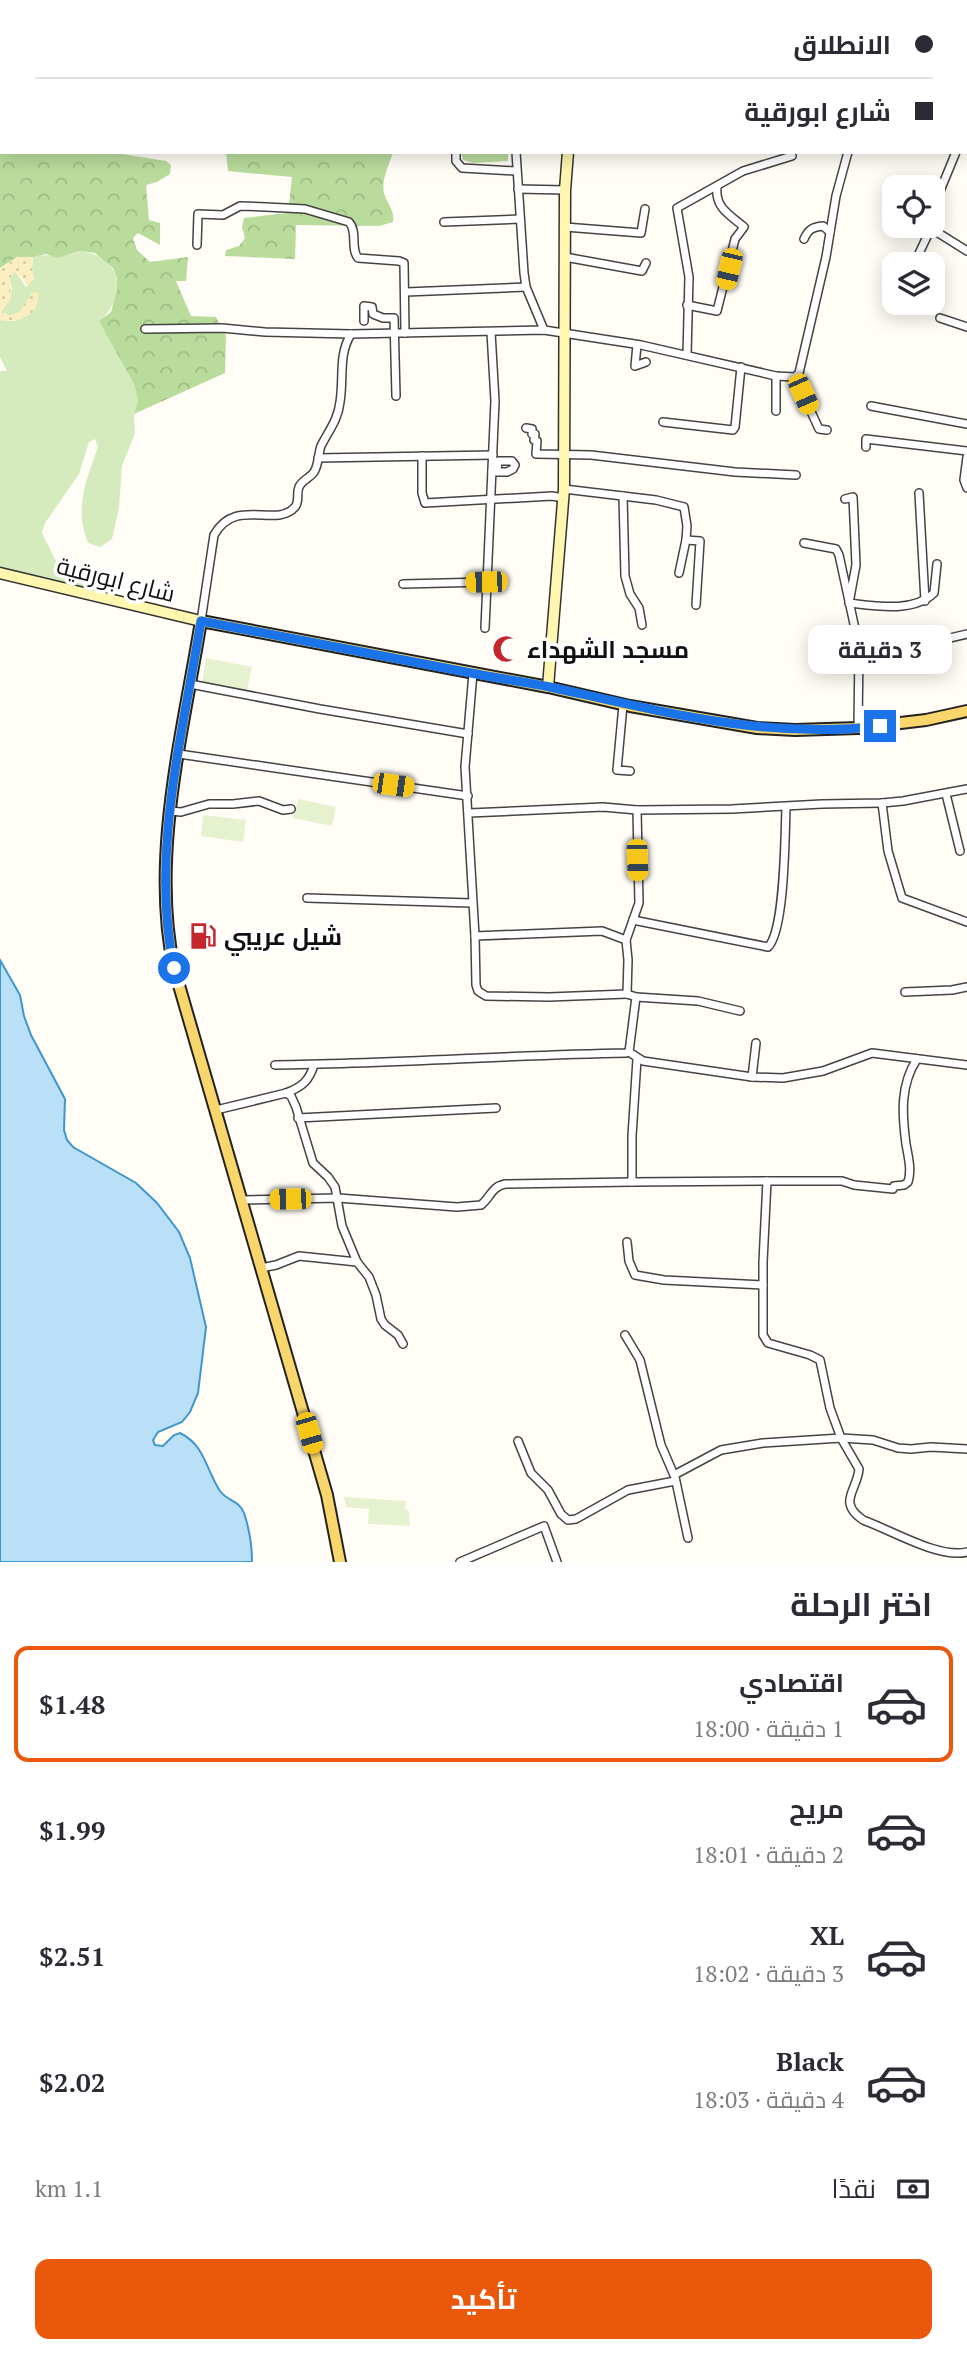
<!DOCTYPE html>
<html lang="ar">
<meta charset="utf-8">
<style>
:root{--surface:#fff;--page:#f2f2f3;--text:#2b2b33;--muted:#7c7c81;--line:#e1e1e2;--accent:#ea580c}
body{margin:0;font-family:"PT Serif",Cairo,serif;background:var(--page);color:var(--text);direction:rtl;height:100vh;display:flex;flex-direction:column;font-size:26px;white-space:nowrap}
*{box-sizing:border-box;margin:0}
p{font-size:23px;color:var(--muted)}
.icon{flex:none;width:38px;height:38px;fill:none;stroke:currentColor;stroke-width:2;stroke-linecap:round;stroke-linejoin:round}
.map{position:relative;height:1562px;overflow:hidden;direction:ltr}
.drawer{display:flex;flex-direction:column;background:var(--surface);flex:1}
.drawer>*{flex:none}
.guide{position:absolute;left:0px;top:0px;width:968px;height:154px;box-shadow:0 4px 18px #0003;direction:rtl;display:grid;align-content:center;height:154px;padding:0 35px;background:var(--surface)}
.fabs{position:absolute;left:882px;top:175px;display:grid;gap:14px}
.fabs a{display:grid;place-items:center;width:63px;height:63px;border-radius:14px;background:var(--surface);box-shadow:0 4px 18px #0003;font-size:35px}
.end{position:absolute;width:32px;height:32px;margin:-16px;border:9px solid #1a73e8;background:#fff;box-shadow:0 0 0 4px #fff}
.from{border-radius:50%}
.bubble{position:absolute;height:49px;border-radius:14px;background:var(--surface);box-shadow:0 4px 18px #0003;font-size:23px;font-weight:700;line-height:49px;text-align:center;direction:rtl}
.car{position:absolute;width:21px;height:42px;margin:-21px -10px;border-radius:9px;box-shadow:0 0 5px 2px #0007;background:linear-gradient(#f5c518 24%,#345 0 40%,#f5c518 0 76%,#345 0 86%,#f5c518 0)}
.guide b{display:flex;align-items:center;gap:24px;height:66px;font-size:26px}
.guide b+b{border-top:2px solid var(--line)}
.guide i{width:18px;height:18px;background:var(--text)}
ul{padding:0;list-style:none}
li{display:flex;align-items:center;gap:21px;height:116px;margin:0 14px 10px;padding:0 21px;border:4px solid transparent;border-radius:14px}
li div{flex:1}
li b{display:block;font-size:26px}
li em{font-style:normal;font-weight:700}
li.selected{border-color:var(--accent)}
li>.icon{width:63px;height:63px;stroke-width:1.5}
h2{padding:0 35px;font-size:32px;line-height:84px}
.pay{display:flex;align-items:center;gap:18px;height:77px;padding:0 35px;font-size:26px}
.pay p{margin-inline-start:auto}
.button{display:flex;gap:14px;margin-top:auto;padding:14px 35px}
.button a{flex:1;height:80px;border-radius:14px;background:var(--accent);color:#fff;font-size:28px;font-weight:700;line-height:80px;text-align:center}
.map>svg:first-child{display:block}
</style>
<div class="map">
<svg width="967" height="1562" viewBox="0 0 967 1562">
<defs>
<pattern id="forest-crowns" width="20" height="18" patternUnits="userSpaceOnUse" patternTransform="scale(1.75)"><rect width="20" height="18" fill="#b9dc9c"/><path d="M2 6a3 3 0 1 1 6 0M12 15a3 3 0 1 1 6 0" fill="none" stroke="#9ebc85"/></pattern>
<pattern id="sand-dots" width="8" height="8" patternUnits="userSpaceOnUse" patternTransform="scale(1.75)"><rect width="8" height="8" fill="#fbeec1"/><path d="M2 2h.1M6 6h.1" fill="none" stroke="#d6cba5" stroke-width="1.8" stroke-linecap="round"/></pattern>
</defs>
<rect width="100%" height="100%" fill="#fffdf5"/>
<path fill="#d5ebbd" d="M 80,251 C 122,256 128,295 100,321 L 134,384 L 138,400 L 134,414 L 135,433 L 122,466 L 119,508 L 112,539 L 100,547 L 88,543 C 74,507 86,481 98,447 L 95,439 L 89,442 L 79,474 L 45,523 L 42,533 L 64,577 L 83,583 L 84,592 L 0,573 L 0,371 L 7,371 L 0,357 L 0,320 L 16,321 L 25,302 L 20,312 L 9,316 L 2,311 L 12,290 L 10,278 L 15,271 L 26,287 L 34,279 L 32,268 L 33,257 C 53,252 58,261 80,251 Z"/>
<g fill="url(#forest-crowns)">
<polygon points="7,0 227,0 227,2 8,2"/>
<polygon points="2,21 2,152 109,152 166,161 171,165 170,174 157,182 146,185 149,220 160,223 160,245 138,233 133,238 137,250 150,262 188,257 186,281 176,281 191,316 216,317 226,336 225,373 134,414 138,400 134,384 99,321 111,312 117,290 117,279 113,268 95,253 80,251 58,258 46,254 33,257 17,257 0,268 0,282 0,22"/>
<path d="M 226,152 L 393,152 C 389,165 381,180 384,193 C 387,204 395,210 393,222 L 379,226 L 296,225 L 295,259 L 225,256 L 226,250 L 239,246 L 245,238 L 242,227 L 244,218 L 288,213 L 292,177 L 228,171 Z"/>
<polygon points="461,152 508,152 508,161 473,163 463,160"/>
</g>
<path fill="url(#sand-dots)" d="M 17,257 L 33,257 L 32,268 L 34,279 L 27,287 L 24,280 L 15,271 L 10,278 L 11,299 L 2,311 L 9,316 L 20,312 L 32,293 L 38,292 C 41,315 21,323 0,320 L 0,269 Z"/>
<g fill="#e6f2cf">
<polygon points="206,658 252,667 247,690 202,682"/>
<polygon points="298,799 336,807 332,826 293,818"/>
<polygon points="203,815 246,820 243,842 201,836"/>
<polygon points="344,1497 406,1501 405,1509 409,1511 410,1526 368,1524 369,1509 346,1507"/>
</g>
<path fill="#b9e0f7" stroke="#3f96cf" stroke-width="2" d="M 0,960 L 20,995 L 24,1016 L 31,1035 L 65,1099 L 64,1130 L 67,1140 L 73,1147 L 136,1183 L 157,1203 L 179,1232 L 190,1258 L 206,1327 L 198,1393 L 190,1412 L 182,1422 L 158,1432 L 153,1440 L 155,1445 L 163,1446 L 174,1435 L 180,1433 C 205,1445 206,1470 220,1491 C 227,1501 239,1500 244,1513 C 249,1528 252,1546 252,1562 L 0,1562 Z"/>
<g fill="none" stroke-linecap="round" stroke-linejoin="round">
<defs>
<g id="minor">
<polyline points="831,0 851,0"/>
<polyline points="863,0 868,2"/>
<polyline points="821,2 822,0"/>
<polyline points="966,76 967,76"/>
<polyline points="966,126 967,123"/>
<polyline points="456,152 456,161 462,168 515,171"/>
<polyline points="516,152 524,273 526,287 544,330"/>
<polyline points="518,189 565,190"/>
<polyline points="933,208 956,152"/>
<polyline points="444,222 520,219"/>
<polyline points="565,227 641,233 645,209"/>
<polyline points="932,229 967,251"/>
<path d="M 804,239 C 808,230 812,227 823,226 L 830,232"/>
<path d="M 197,245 L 198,214 L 223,215 L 240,206 L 266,207 L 305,209 L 349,222 C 358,232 350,248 358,258 L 399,261 L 404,263 L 405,333"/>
<polyline points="565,257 642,271 646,263"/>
<polyline points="914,264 932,226"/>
<polyline points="406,292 526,287"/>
<path d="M 687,305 L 717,311 L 735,239 L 744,227 C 729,214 715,208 717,187"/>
<polyline points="940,318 967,327"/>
<polyline points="364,321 364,306 372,307 373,314 383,318 394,318 396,396"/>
<polyline points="145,329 222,328 265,332 351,334 544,330 641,345 776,376 795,377 799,373 826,257 836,196 848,152"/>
<polyline points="637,345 635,366 646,362"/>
<polyline points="687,355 689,277 677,208 743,171 792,156"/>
<polyline points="795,377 819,429 827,430"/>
<polyline points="871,406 967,424"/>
<polyline points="776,411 776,376"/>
<polyline points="663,422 733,430 735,427 741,367"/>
<polyline points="526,428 532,429 532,434 535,434 534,440 537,441 536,454 591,455 735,472 796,475"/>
<polyline points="866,447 866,439 967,451"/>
<polyline points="422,456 422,493 425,503 552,496 563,498"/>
<polyline points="967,457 964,480 967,488"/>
<polyline points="318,458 493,455"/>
<polyline points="492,471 497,472 498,461 512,461 515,465 513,469 507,472 497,472"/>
<polyline points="564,489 656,500 684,507 687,526 686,540 700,541 696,605"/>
<polyline points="919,493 925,601"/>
<polyline points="623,496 625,576 630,594 639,608 642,625"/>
<path d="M 845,499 L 853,497 L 856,565 L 849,603 C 875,606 913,613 934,593 L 937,564"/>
<polyline points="804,543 836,549 839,555 859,647 858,728"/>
<polyline points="679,573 686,540"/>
<polyline points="403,584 486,582"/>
<path d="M 201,621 L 214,535 C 236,496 276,529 295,507 C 300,501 296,494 299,487 C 302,480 310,478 314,472 C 319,464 318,454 321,446 C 329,430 338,420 340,402 C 344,378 338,355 351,334"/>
<polyline points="485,628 495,401 491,332"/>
<polyline points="859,647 920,645 967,634"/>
<polyline points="473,673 465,767 475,936 602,931 626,940 628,960 627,994 636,997 629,1052 643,1061 752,1077 783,1078 823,1071 872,1053 967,1065"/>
<polyline points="190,684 320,709 468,734"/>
<polyline points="623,705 617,770 630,771"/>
<polyline points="179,754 468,796"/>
<polyline points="946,794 960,851"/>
<polyline points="882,803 888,851 902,898 967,922"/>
<polyline points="170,811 181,812 209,804 233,804 259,801 283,810 291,809"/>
<polyline points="469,813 603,807 637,810 732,809 822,804 882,803 903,801 967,789"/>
<polyline points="307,898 471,903"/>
<path d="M 633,920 L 768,947 C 785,931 785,833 786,807"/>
<polyline points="475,936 476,985 478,991 486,996 549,997 627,994"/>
<polyline points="626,940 639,903 637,810"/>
<polyline points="905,992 952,990 967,987"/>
<polyline points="636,997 698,1001 740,1011"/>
<polyline points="637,1059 632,1136 632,1182 767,1181"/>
<path d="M 917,1059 C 900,1085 902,1114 906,1144 C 908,1156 912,1170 908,1182 L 904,1185 L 894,1186 L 893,1189 L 854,1185 L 842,1181 L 767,1181 L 763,1262 L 763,1335 L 768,1343 L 810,1355 L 820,1360 L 830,1408 L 841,1438 L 873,1440 L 898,1448 L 911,1449 L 931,1447 L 967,1449"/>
<path d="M 275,1065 C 392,1064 509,1055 626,1053 L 629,1052"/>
<polyline points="752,1077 756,1043"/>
<path d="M 286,1093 C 302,1087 309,1081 314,1065"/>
<polyline points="216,1110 286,1093 291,1096 296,1107 313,1163 328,1177 335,1187 342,1226 357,1262 369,1277 376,1295 381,1319 385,1325 398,1335 403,1344"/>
<polyline points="298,1118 496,1108"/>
<path d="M 242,1200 L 338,1198 L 457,1207 L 481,1205 C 491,1197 491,1187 505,1184 L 632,1182"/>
<polyline points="627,1242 629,1261 635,1275 664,1280 763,1285"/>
<polyline points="261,1268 276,1265 299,1256 357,1262"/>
<path d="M 625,1335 L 640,1360 L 661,1445 L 674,1475 L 721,1450 L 763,1443 L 841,1438 L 859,1469 C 857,1491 837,1502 863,1520 C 891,1530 939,1559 967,1552"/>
<polyline points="518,1441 531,1473 548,1490 561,1514 568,1520 576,1519 628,1490 675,1481"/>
<polyline points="675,1477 688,1538"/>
<polyline points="460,1562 544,1526 557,1562"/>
</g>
<g id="secondary">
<polyline points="683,2 688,0"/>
<polyline points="0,573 201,621"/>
<polyline points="548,687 564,489 565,190 568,152"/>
</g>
<path id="primary" d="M 340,1562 L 327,1495 L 174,968 C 150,857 183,732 201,621 L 548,687 L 630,706 L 757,728 L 795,730 L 858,728 L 926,720 L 967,711"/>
</defs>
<use href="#minor" stroke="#444" stroke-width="10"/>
<use href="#secondary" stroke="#333" stroke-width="13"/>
<use href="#primary" stroke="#222" stroke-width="14"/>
<use href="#minor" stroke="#fff" stroke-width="7"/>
<use href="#secondary" stroke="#fff6b0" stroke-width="10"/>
<use href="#primary" stroke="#f9d66b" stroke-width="10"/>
</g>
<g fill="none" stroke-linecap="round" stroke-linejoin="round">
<path stroke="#1a73e8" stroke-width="9" d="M 174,968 C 150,854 183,734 201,621 C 291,638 381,656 471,673 C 497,678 524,682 550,687 C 659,711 767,740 880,726"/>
</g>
<defs>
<symbol id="mosque-bare" viewBox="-9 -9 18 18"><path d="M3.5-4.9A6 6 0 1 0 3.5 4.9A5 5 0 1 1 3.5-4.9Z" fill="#c4262e" stroke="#fff" stroke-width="2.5" paint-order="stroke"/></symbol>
<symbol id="fuel-bare" viewBox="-9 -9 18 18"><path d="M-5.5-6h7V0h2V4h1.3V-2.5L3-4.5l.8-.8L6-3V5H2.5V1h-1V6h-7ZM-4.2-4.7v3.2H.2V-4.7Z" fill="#c4262e" stroke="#fff" stroke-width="2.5" paint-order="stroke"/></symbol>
</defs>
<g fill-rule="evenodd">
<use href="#mosque-bare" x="487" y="630" width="38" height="38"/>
<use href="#fuel-bare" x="184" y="917" width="38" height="38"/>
</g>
<g text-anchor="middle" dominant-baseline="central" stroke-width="7" stroke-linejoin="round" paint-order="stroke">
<g font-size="24" fill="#111" stroke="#fff">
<text transform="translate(116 579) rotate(14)">شارع ابورقية</text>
</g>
<g font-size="24" font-weight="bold" fill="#111" stroke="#fff" text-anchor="start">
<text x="527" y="649">مسجد الشهداء</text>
<text x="224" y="936">شيل عريبي</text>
</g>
</g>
</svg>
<div class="fabs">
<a><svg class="icon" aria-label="locate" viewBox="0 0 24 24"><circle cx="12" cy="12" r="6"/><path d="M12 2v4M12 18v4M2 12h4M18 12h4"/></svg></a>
<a><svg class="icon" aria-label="layers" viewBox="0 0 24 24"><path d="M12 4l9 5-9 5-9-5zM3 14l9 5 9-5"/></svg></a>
</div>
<i class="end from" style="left:174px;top:968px"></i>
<i class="end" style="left:880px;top:726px"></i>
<div class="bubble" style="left:808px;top:625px;width:144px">3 دقيقة</div>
<i class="car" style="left:729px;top:269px;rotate:193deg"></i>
<i class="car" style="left:803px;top:394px;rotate:156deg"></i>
<i class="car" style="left:486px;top:582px;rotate:269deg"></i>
<i class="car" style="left:393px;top:785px;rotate:98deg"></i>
<i class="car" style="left:637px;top:860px;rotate:178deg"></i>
<i class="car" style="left:290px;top:1199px;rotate:269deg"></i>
<i class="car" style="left:309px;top:1433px;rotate:164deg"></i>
<div class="guide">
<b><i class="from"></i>الانطلاق</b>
<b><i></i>شارع ابورقية</b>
</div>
</div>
<section class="drawer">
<h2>اختر الرحلة</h2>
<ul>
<li class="selected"><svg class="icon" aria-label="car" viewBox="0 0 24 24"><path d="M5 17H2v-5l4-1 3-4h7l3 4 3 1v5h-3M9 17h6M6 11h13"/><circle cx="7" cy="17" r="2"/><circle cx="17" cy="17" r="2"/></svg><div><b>اقتصادي</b><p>1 دقيقة · 18:00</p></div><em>$1.48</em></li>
<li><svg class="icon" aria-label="car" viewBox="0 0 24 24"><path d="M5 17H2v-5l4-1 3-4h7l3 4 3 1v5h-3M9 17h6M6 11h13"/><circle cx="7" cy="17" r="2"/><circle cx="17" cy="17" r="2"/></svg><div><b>مريح</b><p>2 دقيقة · 18:01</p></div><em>$1.99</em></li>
<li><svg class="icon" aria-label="car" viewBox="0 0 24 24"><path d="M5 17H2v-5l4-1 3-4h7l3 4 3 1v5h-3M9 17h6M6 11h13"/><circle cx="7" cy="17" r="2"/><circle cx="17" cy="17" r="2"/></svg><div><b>XL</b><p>3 دقيقة · 18:02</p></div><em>$2.51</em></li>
<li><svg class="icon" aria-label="car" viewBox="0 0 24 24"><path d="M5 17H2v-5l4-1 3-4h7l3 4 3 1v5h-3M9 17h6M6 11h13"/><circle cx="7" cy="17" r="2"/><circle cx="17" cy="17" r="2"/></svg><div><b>Black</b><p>4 دقيقة · 18:03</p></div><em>$2.02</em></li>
</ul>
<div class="pay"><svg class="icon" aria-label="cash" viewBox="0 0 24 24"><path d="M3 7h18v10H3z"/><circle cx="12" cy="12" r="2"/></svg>نقدًا<p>1.1 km</p></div>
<div class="button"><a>تأكيد</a></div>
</section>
